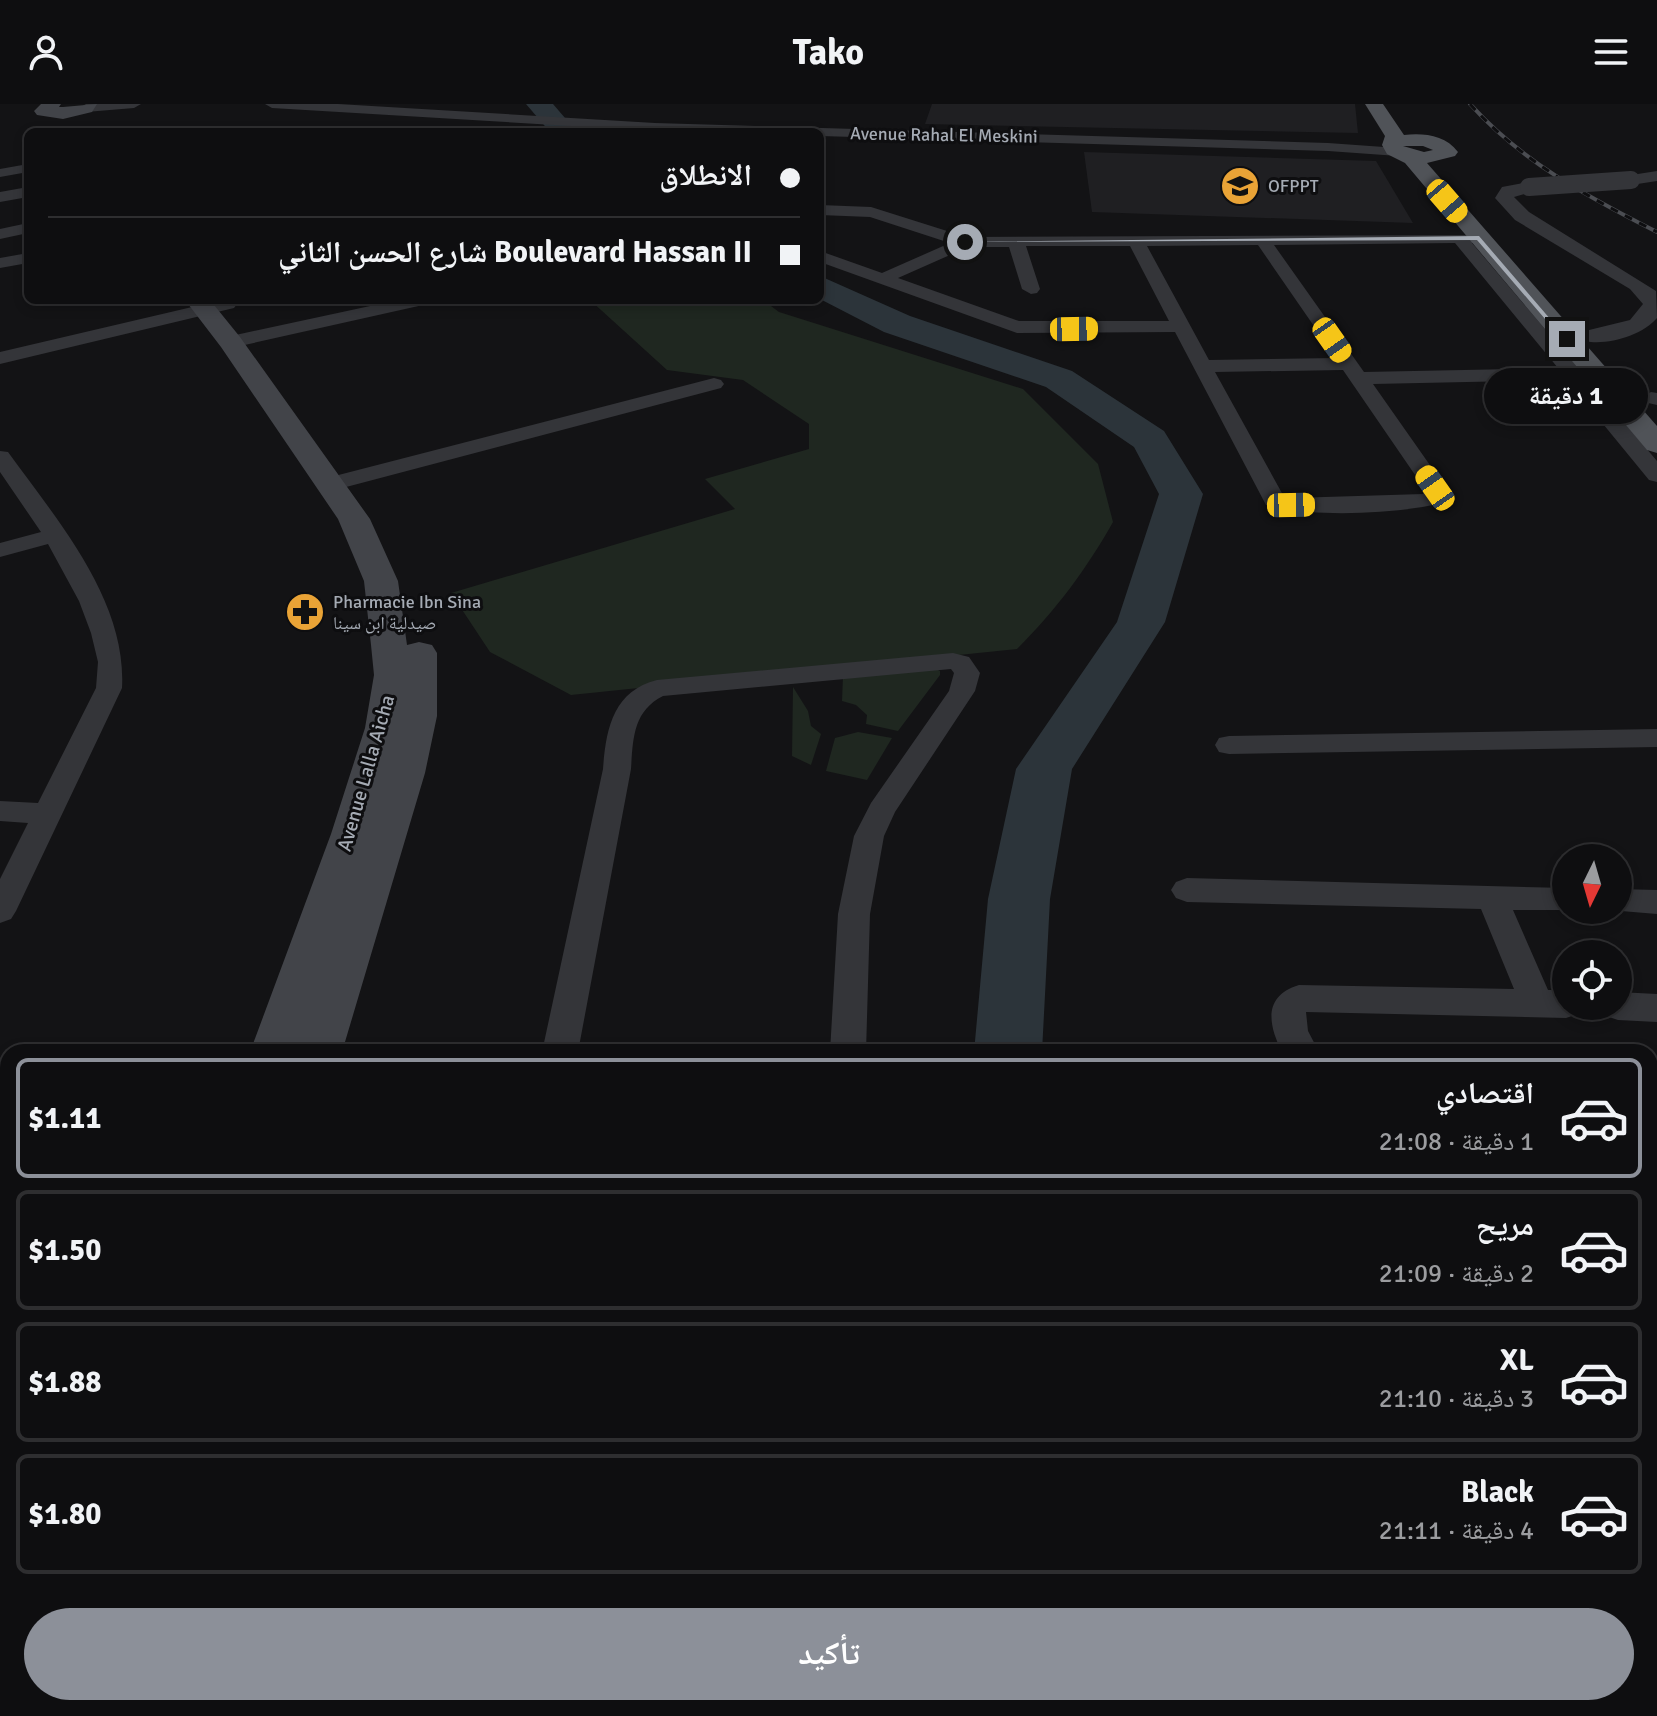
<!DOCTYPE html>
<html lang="ar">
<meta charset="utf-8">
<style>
:root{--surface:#0e0e10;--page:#171719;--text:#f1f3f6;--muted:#9b9c9f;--line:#2e2e30;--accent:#8c9099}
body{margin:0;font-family:Signika,"Noto Naskh Arabic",sans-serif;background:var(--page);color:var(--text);direction:rtl;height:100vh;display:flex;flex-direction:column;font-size:30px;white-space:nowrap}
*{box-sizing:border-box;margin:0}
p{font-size:26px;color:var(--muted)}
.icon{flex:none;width:44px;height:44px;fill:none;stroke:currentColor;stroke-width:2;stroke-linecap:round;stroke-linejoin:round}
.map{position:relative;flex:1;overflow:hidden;direction:ltr}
.details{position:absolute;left:0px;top:940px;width:1658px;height:672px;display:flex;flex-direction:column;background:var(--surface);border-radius:24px 24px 0 0;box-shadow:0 4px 12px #0003,0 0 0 2px var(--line);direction:rtl}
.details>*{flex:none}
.guide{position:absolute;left:24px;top:24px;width:800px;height:176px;border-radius:12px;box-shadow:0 4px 12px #0003,0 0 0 2px var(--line);direction:rtl;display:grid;align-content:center;height:176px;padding:0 24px;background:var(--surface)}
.needle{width:52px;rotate:185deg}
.tools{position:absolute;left:1552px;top:740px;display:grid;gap:16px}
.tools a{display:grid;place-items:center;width:80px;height:80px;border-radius:50%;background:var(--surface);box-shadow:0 4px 12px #0003,0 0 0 2px var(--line);font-size:40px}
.end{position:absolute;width:36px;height:36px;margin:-18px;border:10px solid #a5abb4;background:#111;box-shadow:0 0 0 4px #111}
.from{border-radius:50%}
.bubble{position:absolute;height:56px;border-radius:28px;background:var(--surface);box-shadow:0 4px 12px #0003,0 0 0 2px var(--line);font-size:26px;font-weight:700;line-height:56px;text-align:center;direction:rtl}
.car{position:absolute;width:24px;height:48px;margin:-24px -12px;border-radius:10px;box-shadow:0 0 6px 2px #0007;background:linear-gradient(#f5c518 24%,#345 0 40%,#f5c518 0 76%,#345 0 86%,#f5c518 0)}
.guide b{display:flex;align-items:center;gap:28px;height:76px;font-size:30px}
.guide b+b{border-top:2px solid var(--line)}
.guide i{width:20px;height:20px;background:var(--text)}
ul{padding:14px 0 0;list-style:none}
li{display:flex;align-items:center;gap:24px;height:120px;margin:0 16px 12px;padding:0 8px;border:4px solid var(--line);border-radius:12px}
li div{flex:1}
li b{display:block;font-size:30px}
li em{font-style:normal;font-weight:700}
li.on{border-color:var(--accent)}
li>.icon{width:72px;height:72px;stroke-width:1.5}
.action{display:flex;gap:16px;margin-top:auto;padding:16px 24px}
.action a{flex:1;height:92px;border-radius:48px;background:var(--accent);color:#fff;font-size:32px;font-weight:700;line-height:92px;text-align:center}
header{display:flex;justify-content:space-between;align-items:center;height:104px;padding:0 24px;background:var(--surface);font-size:36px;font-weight:700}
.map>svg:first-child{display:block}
</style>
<header><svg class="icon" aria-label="menu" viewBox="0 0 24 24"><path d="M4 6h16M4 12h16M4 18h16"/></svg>Tako<svg class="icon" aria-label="person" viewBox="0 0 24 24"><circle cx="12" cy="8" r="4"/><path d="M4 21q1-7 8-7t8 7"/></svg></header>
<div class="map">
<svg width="1657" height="1612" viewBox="0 0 1657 1612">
<rect width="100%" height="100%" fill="#131315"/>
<g fill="#1f1f22">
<polygon points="932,0 1355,0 1358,29 925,20"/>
<polygon points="1084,48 1376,57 1413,119 1092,108"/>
</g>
<g fill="#1f2720">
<path d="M 590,196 L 763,196 L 779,208 L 1023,285 L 1098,360 L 1113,418 C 1086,466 1056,506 1017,545 L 571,591 L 490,548 L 451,489 L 735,405 L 705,375 L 809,345 L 809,320 L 743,276 L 667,266 Z"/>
<polygon points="934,564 940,567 940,571 898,627 866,620 867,611 856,601 842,597 843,572"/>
<polygon points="793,583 808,607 811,622 821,630 811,661 792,652"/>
<polygon points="858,628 892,634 867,676 826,667 835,634"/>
<polygon points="819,1604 1029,1604 1035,1612 821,1612"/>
</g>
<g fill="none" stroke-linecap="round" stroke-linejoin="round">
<g fill="#2c343a" fill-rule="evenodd">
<polygon points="526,0 553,0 577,28 550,28"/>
<polygon points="820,172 910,212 1072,267 1164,327 1203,390 1165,518 1072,665 1050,795 1042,948 974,948 988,795 1016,665 1117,518 1159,390 1134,343 1046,283 884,228 820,195"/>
<polygon points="1143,1604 1241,1604 1244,1612 1146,1612"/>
</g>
<g fill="#343539" fill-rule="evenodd">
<polygon points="141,0 134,4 86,8 79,4 86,0"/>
<polygon points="265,0 338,0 655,19 1328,39 1398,44 1405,48 1398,52 1328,47 820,32 820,28 655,27 272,4"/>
<polygon points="28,60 28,68 0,73 0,65"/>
<polygon points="28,83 28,93 0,98 0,88"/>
<path d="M 820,101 L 871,103 L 966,133 L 1485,131 L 1485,137 L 1472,139 L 1657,357 L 1657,378 L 1649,376 L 1567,276 L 1373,280 L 1446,384 L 1442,399 C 1397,410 1311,414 1266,401 L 1175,228 L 1017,229 L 820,158 L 820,147 L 882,169 L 950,139 L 870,113 L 820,111 ZM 1455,139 L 1558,264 L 1364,268 L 1274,141 ZM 1258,141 L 1336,254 L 1209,256 L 1147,142 ZM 1026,142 L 1130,142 L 1169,217 L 1019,217 L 898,174 L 968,143 L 1009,143 L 1022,185 L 1031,190 L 1037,189 L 1040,185 ZM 1343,266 L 1424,384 L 1423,390 L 1292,394 L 1283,391 L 1215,268 Z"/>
<polygon points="28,119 28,129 0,135 0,125"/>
<polygon points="28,149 28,159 0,164 0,154"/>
<polygon points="222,196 234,196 237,200 234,204 0,260 0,248"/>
<polygon points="398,196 432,196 423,201 231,244 222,238 231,232"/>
<polygon points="714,274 721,276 724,280 721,284 331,387 320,380 323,375"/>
<polygon points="1651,288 1657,289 1657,301 1644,298 1641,294"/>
<path d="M 0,347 L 8,348 C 57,416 127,496 122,584 L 16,807 L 11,815 L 0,819 L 0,775 L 28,719 L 0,717 L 0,697 L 38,699 L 96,584 L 98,558 L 91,529 L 79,497 L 48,440 L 0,453 L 0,439 L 41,428 L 0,368 Z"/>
<path d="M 953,549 L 969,553 L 980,569 L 975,587 L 895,708 L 884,732 L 870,810 L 866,948 L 830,948 L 838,810 L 854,732 L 871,699 L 949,587 L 954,569 L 951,565 L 663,592 C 633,607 633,635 631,665 L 578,948 L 542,948 L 603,665 C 606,625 613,587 657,576 Z"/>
<polygon points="1657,625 1657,643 1229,650 1219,648 1215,641 1219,634 1229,632"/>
<path d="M 1187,774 L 1566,784 L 1566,806 L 1572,806 L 1513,806 L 1548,886 L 1566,886 L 1566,902 L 1582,902 L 1578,910 L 1566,914 L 1306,908 L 1308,927 L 1319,948 L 1282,948 C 1268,920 1263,892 1299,881 L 1514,885 L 1481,805 L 1187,798 L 1176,794 L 1171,786 L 1176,778 Z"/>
<polygon points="1618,785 1657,786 1657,810 1609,806 1618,806"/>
<polygon points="1618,888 1657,890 1657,918 1618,916 1606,912 1601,902 1618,902"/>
<polygon points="1650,974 1657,975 1657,1005 1650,1004"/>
<polygon points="8,1340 8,1385 0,1389 0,1343"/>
<polygon points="700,1604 750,1604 753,1612 703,1612"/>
</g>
<g fill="#343539" fill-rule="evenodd">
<polygon points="1657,67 1657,77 1631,81 1622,76 1625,72"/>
<path d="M 1529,78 L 1535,79 L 1538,83 L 1535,87 L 1514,93 L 1529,108 L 1656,187 L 1657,214 C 1643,231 1607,242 1585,237 L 1582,232 L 1585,227 L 1630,216 L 1643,200 L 1630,185 L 1515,116 L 1495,94 L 1502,83 Z"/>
<rect x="0" y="1021" width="8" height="38"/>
<rect x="0" y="1067" width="8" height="42"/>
<polygon points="1650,1321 1657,1323 1657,1378 1650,1375"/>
<polygon points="1650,1400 1657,1403 1657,1459 1650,1456"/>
</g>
<g fill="#424449" fill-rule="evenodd">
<polygon points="41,0 61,0 59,3 63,3 97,0 92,8 63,15 37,11 34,7"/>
<polygon points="185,196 210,196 240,233 370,415 398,477 407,541 419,538 432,541 437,549 437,612 425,669 342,948 250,948 331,730 365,624 374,571 371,541 364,477 338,415 221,243"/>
<polygon points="64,1604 134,1604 131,1612 61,1612"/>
</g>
<path fill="#505358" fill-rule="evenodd" d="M 1365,0 L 1383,0 L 1404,31 C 1424,29 1445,31 1458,48 L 1455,52 L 1427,59 L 1657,322 L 1657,349 L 1647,346 L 1405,59 L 1387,50 L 1382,41 L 1385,32 ZM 1403,42 L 1423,42 L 1433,46 L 1424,48 Z"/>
<defs>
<path id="rail" d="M 1470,0 C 1522,58 1588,93 1657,128"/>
</defs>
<use href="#rail" stroke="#4b4d52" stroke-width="4"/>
<use href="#rail" stroke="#0e0e10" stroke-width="3" stroke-dasharray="8" stroke-linecap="butt"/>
<polyline stroke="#343539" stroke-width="18" points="1529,83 1631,76"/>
</g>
<polygon fill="#a5abb4" points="1479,132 1569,237 1564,237 1477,136 961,138"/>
<defs>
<symbol id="university-disc" viewBox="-11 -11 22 22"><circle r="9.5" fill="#e9a336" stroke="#0e0e10"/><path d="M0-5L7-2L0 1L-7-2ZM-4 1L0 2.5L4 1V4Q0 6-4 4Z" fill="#111"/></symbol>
<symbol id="pharmacy-disc" viewBox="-11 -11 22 22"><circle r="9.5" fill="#e9a336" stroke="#0e0e10"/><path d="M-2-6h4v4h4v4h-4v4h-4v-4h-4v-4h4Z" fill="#111"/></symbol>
</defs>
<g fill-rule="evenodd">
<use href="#university-disc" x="1218" y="60" width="44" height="44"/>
<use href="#pharmacy-disc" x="283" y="486" width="44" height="44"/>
</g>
<g text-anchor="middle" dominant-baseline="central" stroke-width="6" stroke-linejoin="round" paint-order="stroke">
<g font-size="18" fill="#a5abb4" stroke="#0e0e10">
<text transform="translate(944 31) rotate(1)">Avenue Rahal El Meskini</text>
</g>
<g font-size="18" fill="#a5abb4" stroke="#0e0e10" text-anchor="start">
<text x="1268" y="82">OFPPT</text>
<text x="333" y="498">Pharmacie Ibn Sina<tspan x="333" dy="21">صيدلية ابن سينا</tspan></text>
</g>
<g font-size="20" fill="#a5abb4" stroke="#0e0e10">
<text transform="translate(366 669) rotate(-74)">Avenue Lalla Aicha</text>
</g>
</g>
</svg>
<div class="tools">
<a><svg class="needle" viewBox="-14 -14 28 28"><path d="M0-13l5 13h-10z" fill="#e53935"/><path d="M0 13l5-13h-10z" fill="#9b9c9f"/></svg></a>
<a><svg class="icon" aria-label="locate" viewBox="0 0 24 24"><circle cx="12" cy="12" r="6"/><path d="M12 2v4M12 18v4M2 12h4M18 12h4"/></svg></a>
</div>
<i class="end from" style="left:965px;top:138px"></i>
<i class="end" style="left:1567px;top:235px"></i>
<div class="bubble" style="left:1484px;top:264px;width:164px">1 دقيقة</div>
<i class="car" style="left:1447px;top:97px;rotate:139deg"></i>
<i class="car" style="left:1074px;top:225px;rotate:89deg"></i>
<i class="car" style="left:1332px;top:236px;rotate:145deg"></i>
<i class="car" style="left:1435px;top:384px;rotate:325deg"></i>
<i class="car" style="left:1291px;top:401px;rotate:89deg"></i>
<div class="guide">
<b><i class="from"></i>الانطلاق</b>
<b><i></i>Boulevard Hassan II شارع الحسن الثاني</b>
</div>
<section class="details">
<ul>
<li class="on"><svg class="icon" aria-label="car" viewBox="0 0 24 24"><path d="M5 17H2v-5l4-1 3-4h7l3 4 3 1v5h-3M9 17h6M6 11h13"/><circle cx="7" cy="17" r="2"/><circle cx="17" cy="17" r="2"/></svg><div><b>اقتصادي</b><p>1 دقيقة · 21:08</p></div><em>$1.11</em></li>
<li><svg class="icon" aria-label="car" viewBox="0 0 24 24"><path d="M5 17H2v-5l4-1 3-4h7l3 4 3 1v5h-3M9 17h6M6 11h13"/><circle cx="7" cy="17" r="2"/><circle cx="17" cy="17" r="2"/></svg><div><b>مريح</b><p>2 دقيقة · 21:09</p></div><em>$1.50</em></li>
<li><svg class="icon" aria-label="car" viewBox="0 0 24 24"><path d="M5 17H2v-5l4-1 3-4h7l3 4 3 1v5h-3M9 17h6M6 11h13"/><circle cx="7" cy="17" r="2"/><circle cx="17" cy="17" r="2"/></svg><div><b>XL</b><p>3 دقيقة · 21:10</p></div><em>$1.88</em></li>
<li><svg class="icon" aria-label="car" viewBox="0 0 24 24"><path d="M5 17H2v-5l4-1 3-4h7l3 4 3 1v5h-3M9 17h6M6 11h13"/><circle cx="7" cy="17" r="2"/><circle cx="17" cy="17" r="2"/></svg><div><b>Black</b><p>4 دقيقة · 21:11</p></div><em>$1.80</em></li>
</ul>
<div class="action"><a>تأكيد</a></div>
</section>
</div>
